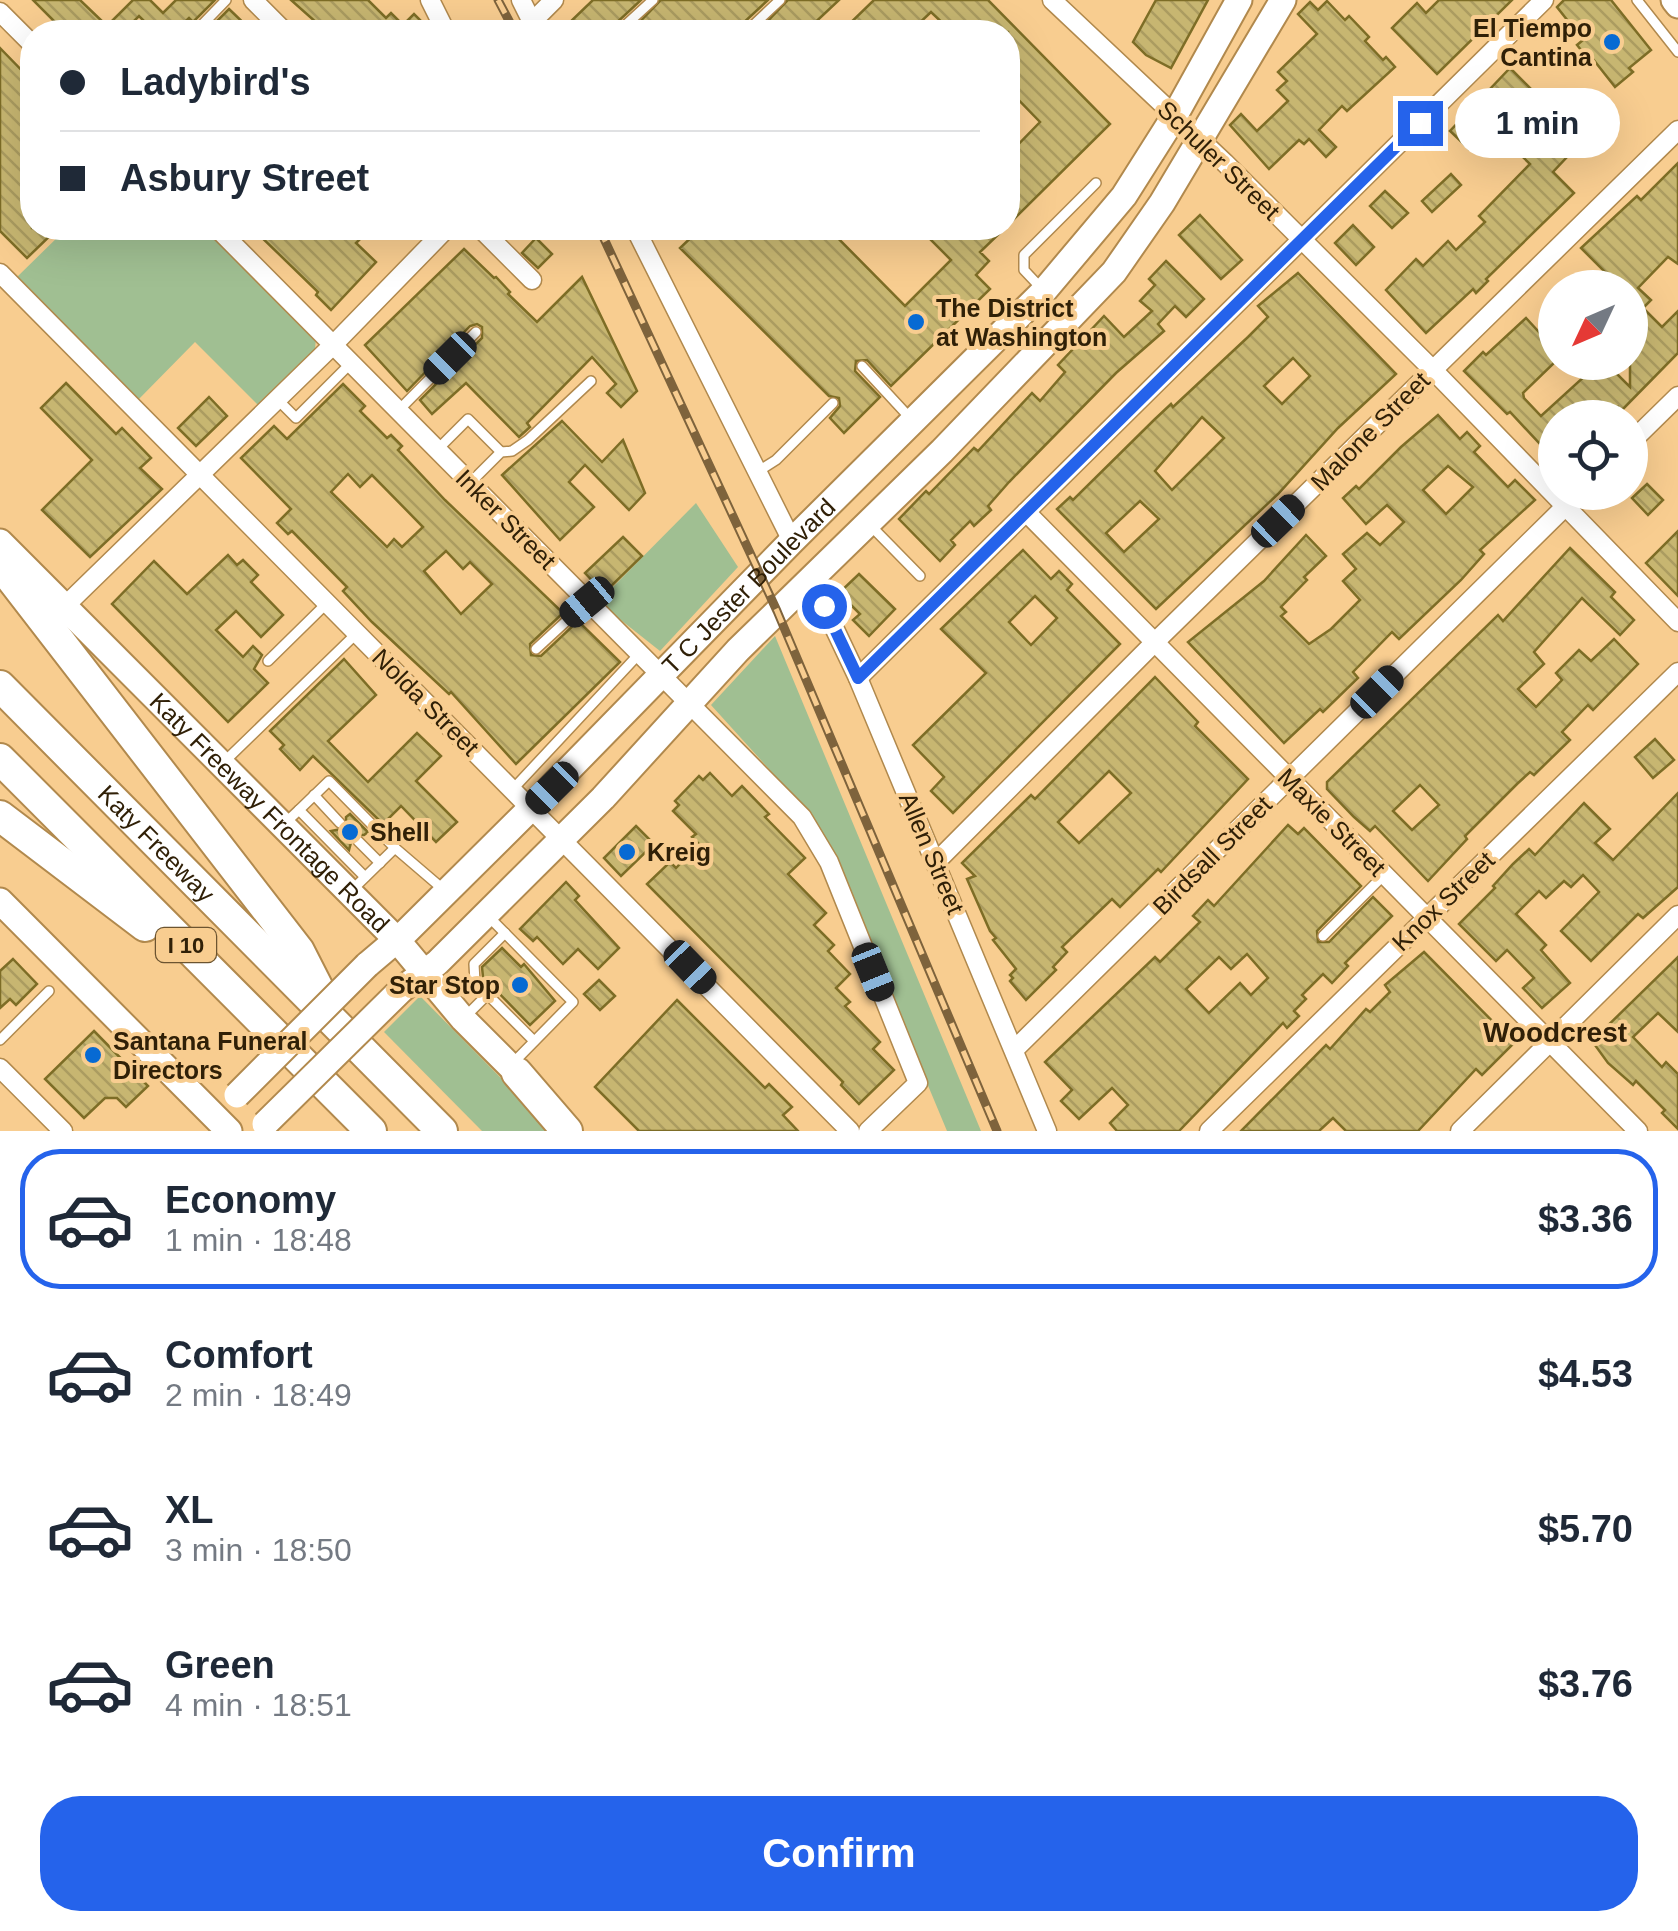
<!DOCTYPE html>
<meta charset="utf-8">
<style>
:root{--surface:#fff;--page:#f6f6f7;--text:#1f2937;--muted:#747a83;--line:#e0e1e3;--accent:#2563eb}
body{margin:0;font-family:Arial,sans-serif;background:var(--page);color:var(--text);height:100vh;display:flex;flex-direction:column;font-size:38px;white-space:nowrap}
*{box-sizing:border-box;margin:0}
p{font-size:32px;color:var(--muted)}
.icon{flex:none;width:55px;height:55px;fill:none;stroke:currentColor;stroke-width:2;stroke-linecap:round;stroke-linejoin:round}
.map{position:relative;height:1131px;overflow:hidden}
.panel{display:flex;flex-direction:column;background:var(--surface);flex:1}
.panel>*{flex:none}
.guide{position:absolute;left:20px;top:20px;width:1000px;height:220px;border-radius:40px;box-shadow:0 10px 40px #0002;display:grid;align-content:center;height:220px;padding:0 40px;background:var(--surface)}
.needle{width:65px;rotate:226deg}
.tools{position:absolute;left:1538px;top:270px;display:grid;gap:20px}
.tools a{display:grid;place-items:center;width:110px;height:110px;border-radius:50%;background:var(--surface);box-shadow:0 10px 40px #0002;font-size:50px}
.end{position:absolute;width:45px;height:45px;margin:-22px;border:12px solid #2563eb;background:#fff;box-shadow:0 0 0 5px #fff}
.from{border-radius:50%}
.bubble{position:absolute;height:70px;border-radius:35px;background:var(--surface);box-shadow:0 10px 40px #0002;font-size:32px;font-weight:800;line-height:70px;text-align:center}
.car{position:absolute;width:30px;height:60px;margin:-30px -15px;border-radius:12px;box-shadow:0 0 8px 2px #0007;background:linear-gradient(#222 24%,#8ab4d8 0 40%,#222 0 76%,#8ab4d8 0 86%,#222 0)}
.guide b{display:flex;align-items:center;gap:35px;height:95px;font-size:38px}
.guide b+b{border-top:2px solid var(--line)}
.guide i{width:25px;height:25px;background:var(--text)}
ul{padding:18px 0 0;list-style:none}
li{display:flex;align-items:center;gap:30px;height:140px;margin:0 20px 15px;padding:0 20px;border:5px solid transparent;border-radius:40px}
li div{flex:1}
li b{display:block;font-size:38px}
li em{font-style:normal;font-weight:800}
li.active{border-color:var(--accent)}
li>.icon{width:90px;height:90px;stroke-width:1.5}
.primary-button{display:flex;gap:20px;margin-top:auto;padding:20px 40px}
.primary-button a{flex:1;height:115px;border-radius:40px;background:var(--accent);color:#fff;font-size:40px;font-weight:800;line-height:115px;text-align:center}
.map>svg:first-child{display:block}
</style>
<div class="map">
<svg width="1678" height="1131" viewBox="0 0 1678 1131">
<defs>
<pattern id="building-back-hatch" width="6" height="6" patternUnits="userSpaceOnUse" patternTransform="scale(2.5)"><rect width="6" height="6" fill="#c7b671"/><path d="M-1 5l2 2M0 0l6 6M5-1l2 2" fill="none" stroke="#ab9c60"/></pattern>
</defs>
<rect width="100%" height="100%" fill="#f8cd90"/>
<g fill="#a0bf92">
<polygon points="67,228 204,228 316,338 315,349 258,405 195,342 136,402 16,278"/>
<polygon points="696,503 738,567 660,651 598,602"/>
<polygon points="775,636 981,1131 947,1131 823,834 806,810 711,705"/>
<polygon points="420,996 553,1131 482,1131 384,1032"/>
</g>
<g fill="url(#building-back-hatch)" stroke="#7d6d26" stroke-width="2.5" fill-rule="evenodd">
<polygon points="33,0 80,0 107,26 133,0 150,0 163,13 176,0 215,0 193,22 189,18 174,32 155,32 139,16 123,32 49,32 57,24"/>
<polygon points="291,0 368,0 386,18 391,13 403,25 414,14 432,32 327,32"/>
<polygon points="593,0 641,0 613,26 610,32 574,32 567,25"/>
<polygon points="661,0 768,0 740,26 738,32 690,32 684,26 677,32 630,32"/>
<polygon points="788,0 839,0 805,32 757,32"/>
<polygon points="874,0 988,0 1110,124 1008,225 1008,155 1040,122 1008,89 1008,32 952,32 931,12 910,32 841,32"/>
<polygon points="1156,0 1208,0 1171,68 1146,55 1133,42"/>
<polygon points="1439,0 1512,0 1437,74 1392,28 1417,3 1426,13"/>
<polygon points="1564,0 1611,0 1651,50 1629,68 1633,72 1615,87 1589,54 1586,56 1577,45 1583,40 1557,7"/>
<polygon points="1327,1 1345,20 1349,16 1369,37 1365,41 1383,60 1386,57 1395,67 1347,111 1342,106 1319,130 1336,147 1326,157 1309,139 1304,144 1299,140 1269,169 1230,125 1241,114 1257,131 1288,101 1277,90 1287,81 1278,72 1317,34 1298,14 1310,2 1318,10"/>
<polygon points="229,9 253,32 206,32"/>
<polygon points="0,48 32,81 32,228 58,228 27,258 0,231"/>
<polygon points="1510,68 1539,97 1546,90 1558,102 1545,115 1564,133 1552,145 1566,158 1553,172 1574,193 1486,279 1488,281 1476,293 1473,289 1426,333 1386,290 1416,259 1423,266 1448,241 1456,250 1485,222 1479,216 1530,164 1493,128 1469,149 1450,131"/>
<polygon points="1678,163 1678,264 1668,257 1638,288 1651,300 1643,308 1662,327 1678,311 1678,353 1621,411 1618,407 1607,418 1555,418 1555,460 1510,412 1507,414 1464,371 1483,352 1486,355 1526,318 1549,343 1555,338 1555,362 1523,393 1524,398 1541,416 1586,375 1574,362 1605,362 1630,387 1630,288 1621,288 1581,248 1637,196 1641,200"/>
<polygon points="1451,174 1461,185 1432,212 1422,201"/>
<polygon points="1385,191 1408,213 1392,228 1370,206"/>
<polygon points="1200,215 1242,260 1221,279 1179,235"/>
<polygon points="1353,225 1374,247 1356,265 1335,243"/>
<polygon points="252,228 371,228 356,243 376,262 331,310 316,295 318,292"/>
<polygon points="701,228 828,228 905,306 951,260 919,228 1005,228 980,252 989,261 976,275 990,289 891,386 867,360 856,361 855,371 880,397 844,433 830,418 840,406 839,398 829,396 680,248"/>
<polygon points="536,238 552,254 538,268 522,253"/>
<polygon points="464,249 494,278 496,277 510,292 508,294 537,322 582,277 637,391 621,407 607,393 616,384 592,357 527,423 530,427 519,437 466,383 432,414 420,400 482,338 482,327 477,324 470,326 407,391 365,345"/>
<polygon points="1166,261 1204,299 1186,317 1175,306 1158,324 1164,331 1116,373 1009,482 988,506 991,510 974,526 970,521 951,540 955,545 940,561 899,519 926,491 929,494 974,448 978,451 1032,393 1040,401 1065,372 1058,365 1104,316 1124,337 1152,311 1140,301 1155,285 1149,279"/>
<path d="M 1298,273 L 1396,374 L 1338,428 L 1278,494 L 1156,609 L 1057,509 L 1070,497 L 1073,500 L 1154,420 L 1171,404 L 1173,407 L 1248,337 L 1268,317 L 1258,306 ZM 1293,358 L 1310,376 L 1282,404 L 1264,386 ZM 1202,417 L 1224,438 L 1172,490 L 1155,471 ZM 1140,501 L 1159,519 L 1124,552 L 1106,533 Z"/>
<polygon points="66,383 116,434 122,428 151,458 140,468 162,489 90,557 42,510 92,460 41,408"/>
<path d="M 343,384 L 365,406 L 360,411 L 387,438 L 391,435 L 402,446 L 398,450 L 445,500 L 563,613 L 530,644 L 531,655 L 541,656 L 578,621 L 620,662 L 516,764 L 451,692 L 449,694 L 372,622 L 343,591 L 347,587 L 292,531 L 288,534 L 277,523 L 291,509 L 241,458 L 274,426 L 287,439 ZM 348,474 L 360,487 L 372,475 L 423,527 L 402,547 L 394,539 L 387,547 L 331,492 ZM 446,551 L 463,569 L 470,562 L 492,584 L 461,614 L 424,571 Z"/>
<polygon points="209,397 227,416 196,446 178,428"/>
<path d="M 1438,415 L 1460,439 L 1467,432 L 1480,446 L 1474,452 L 1508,487 L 1515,480 L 1535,500 L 1480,550 L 1484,554 L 1461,580 L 1399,639 L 1392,632 L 1353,672 L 1358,678 L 1323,712 L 1320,709 L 1284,743 L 1188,642 L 1264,581 L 1306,535 L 1326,556 L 1304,577 L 1307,580 L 1281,607 L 1286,612 L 1281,616 L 1309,644 L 1331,629 L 1360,600 L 1343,581 L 1356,569 L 1343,554 L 1367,533 L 1380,545 L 1404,522 L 1387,505 L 1366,524 L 1343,498 L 1356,486 L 1359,489 L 1401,447 ZM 1448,466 L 1473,487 L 1446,514 L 1423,490 Z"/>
<polygon points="562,421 602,462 623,440 645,493 629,510 585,465 569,482 594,507 560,540 502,475"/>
<polygon points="1647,484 1663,500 1648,515 1632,498"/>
<polygon points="1678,531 1678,596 1646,563"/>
<polygon points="623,537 642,556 604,593 585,573"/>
<path d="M 1570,548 L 1615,592 L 1611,597 L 1634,620 L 1620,635 L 1582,598 L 1534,652 L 1544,664 L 1518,689 L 1536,707 L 1562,680 L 1556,673 L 1579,650 L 1591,661 L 1614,639 L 1638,664 L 1593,710 L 1588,705 L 1562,732 L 1570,740 L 1534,775 L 1530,772 L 1517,784 L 1465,836 L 1467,839 L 1428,881 L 1375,826 L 1370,831 L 1354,817 L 1327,789 L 1327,782 L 1498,615 L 1503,621 ZM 1420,785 L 1439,805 L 1412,830 L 1393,811 Z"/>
<path d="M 1023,550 L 1051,579 L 1059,571 L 1072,584 L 1067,590 L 1120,644 L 953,813 L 931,791 L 944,777 L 913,745 L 986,673 L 941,629 ZM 1035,596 L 1057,618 L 1031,645 L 1009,622 Z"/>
<polygon points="228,555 237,565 243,560 258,575 251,582 283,615 261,637 236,611 216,630 243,657 253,646 262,655 254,669 268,683 228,722 112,604 154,561 187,594"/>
<polygon points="859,574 895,609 869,636 853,620 860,614 839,593"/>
<polygon points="344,659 376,695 328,741 368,782 417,733 441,756 416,781 457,822 436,842 401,806 383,824 313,756 300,770 280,749 284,745 270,731"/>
<path d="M 1155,677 L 1198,722 L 1195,726 L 1248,779 L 1161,872 L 1158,869 L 1120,907 L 1112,899 L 1062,947 L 1067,952 L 1053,967 L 1056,970 L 1026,1000 L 1010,981 L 1013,978 L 1010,975 L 1016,969 L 993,940 L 996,938 L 990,931 L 967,879 L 975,876 L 962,863 L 1031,795 L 1035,799 ZM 1109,771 L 1131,793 L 1079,843 L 1058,822 Z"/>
<polygon points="1655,739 1674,760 1653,778 1635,757"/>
<polygon points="710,773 732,796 742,786 769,814 765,817 805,858 788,874 826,913 814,925 834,945 828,951 850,974 836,988 850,1002 845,1006 880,1042 873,1049 894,1070 859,1104 841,1085 843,1082 647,884 670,862 676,868 699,844 692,837 696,834 673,811 679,805 675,801 699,776 703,780"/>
<polygon points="1678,793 1678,887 1643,918 1638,914 1591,961 1561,931 1599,892 1583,875 1571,887 1564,881 1546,898 1539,891 1516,914 1546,945 1541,950 1570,983 1542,1008 1523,988 1534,978 1507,950 1496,961 1459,924 1495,888 1493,886 1513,864 1529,849 1535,855 1584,803 1610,829 1595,843 1613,860"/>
<polygon points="350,814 368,832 364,835 353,835 349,850 331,831 346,828 346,817"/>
<path d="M 1288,825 L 1298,834 L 1304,828 L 1361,886 L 1317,931 L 1318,942 L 1329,942 L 1373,897 L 1392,916 L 1345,963 L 1348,966 L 1332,983 L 1323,974 L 1302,995 L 1306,999 L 1294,1011 L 1299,1016 L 1287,1028 L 1283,1023 L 1179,1131 L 1117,1131 L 1110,1123 L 1128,1105 L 1112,1088 L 1079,1119 L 1061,1101 L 1072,1090 L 1045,1062 L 1155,957 L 1160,962 L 1200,922 L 1193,916 L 1208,900 L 1214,906 ZM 1247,954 L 1268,978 L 1251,995 L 1240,983 L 1209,1013 L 1186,989 L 1219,957 L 1231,969 Z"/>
<polygon points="636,826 654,844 621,876 604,858"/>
<polygon points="566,882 579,896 575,900 619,948 598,969 578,949 563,964 537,937 533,941 520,929"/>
<polygon points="502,948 521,967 524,964 555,1001 530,1025 483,977 482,967"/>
<polygon points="1424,952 1514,1043 1482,1075 1476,1069 1418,1131 1346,1131 1333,1118 1319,1131 1241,1131 1326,1045 1330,1049 1366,1009 1370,1012 1390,992 1385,985"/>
<polygon points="1678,957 1678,1032 1658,1013 1633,1037 1662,1067 1666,1062 1678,1074 1678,1129 1662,1113 1665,1110 1636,1081 1633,1085 1608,1063 1592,1041"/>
<polygon points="13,959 37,984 16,1005 10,999 0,1008 0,971"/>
<polygon points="599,980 615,996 600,1010 584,994"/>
<polygon points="677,1000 765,1088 769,1084 792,1107 783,1115 798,1131 639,1131 595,1087"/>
<polygon points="94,1031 148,1086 126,1107 117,1098 105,1098 84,1118 45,1079"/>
</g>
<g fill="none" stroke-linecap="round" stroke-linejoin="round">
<defs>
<g id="lane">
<polyline points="1637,0 1678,52"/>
<polyline points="184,32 197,30 226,0"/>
<polyline points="618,32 653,0"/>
<polyline points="746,32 780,0"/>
<polyline points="1041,288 1024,270 1024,255 1096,183"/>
<polyline points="862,366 911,419"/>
<polyline points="277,399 296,418 352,362"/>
<polyline points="399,410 476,332"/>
<polyline points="437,450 468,419 501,452"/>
<polyline points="757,472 776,460 833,403"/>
<polyline points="470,483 501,452 512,451 528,440 591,381"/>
<polyline points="870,525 920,576"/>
<polyline points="536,649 587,602"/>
<polyline points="268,661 327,603"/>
<polyline points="223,763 357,633"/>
<polyline points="513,789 639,654"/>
<polyline points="314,795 340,823"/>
<polyline points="299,810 329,781 395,848"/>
<polyline points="283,825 299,810 365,877"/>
<polyline points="358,841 380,863"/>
<polyline points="352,890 395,848 444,890"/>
<polyline points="487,915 573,1002 512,1064"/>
<polyline points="505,933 474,964 475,982 534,1041"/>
<polyline points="1323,936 1385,874"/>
<polyline points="465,1017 488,994"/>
<polyline points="0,1040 49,991"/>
</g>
<g id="street">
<polyline points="253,0 285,32"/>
<polyline points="430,0 446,32"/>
<polyline points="521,0 537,32"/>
<polyline points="1052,0 1225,163 1432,369 1678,622"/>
<polyline points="0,12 32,44"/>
<polyline points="532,22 554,0"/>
<polyline points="217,228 802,817 829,862 918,1083 868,1131"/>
<polyline points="480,228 532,280"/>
<polyline points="635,228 792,541"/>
<polyline points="0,273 850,1131"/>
<polyline points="1630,443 1678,396"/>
<polyline points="1026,512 1638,1131"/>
<polyline points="811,579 858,678 1047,1131"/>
<polyline points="65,606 334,344 447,228"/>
<polyline points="858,678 1544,0"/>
<polyline points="936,862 1155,642 1678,130"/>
<polyline points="1015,1049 1580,492"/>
<polyline points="0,1068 63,1131"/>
<polyline points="1209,1131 1678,672"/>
<polyline points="1460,1131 1678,915"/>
</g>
<g id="secondary">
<polyline points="1674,0 1678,5"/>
<path id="s1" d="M 0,542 L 397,940 L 463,1019 L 517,1073"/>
<polyline points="0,901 229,1131"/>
<path id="s2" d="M 367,965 L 406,932 L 532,807 L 792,541 L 1044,291 L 1124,196 L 1174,117 L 1239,0"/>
<polyline points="402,989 437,963 603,798 738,650 942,451 1114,272 1162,203 1283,0"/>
</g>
<g id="highway">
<polyline points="0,564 299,951 326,1004"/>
<path id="s3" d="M 0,686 L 442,1131"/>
<polyline points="0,759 371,1131"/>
<polyline points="0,816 145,926"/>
<polyline points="517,1073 567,1131"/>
</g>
</defs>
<use href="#lane" stroke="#b1894d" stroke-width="12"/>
<use href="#street" stroke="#b1894d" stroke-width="21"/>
<use href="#secondary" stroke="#b1894d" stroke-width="29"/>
<use href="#highway" stroke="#b1894d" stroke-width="34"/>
<use href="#lane" stroke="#fff" stroke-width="9"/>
<use href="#street" stroke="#fff" stroke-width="18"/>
<use href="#secondary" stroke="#fff" stroke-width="25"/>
<use href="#highway" stroke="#fff" stroke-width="30"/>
<defs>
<g id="rail">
<polyline points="498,0 515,32"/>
<polyline points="599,228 777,611 997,1131"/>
</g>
</defs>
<use href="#rail" stroke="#7e633c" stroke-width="9"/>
<use href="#rail" stroke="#f8cd90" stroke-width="5" stroke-dasharray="15" stroke-linecap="butt"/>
<defs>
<g id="secondary-bridge">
<polyline points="237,1095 367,965"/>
<polyline points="265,1124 402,989"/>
</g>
</defs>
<use href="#secondary-bridge" stroke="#b1894d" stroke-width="29" stroke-linecap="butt"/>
<use href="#secondary-bridge" stroke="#fff" stroke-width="25"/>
</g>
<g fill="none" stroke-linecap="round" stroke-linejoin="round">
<polyline stroke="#2563eb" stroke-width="12" points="824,606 858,678 1420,123"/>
</g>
<g fill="#076ad3" stroke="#f8cd90" stroke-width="4">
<circle cx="1612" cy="42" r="10"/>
<circle cx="916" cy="322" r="10"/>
<circle cx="350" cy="832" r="10"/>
<circle cx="627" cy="852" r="10"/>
<circle cx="520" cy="985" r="10"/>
<circle cx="93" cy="1055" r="10"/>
</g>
<g text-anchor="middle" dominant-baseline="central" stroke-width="8" stroke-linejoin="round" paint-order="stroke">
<rect fill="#f8cd90" stroke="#6c5430" stroke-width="2.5" x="156" y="928" width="60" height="34" rx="8"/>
<g font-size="22" font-weight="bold" fill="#302007">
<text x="186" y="945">I 10</text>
</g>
<g font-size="25" font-weight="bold" fill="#302007" stroke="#f8cd90" text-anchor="start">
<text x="1592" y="28" text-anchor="end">El Tiempo<tspan x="1592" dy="29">Cantina</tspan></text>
<text x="936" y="308">The District<tspan x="936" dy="29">at Washington</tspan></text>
<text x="370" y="832">Shell</text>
<text x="647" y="852">Kreig</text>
<text x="500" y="985" text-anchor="end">Star Stop</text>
<text x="113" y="1041">Santana Funeral<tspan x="113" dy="29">Directors</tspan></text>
</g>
<g font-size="25" fill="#302007" stroke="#f8cd90">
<text transform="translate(1219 160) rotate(44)">Schuler Street</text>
<text transform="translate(1370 431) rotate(-45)">Malone Street</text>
<text transform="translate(506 519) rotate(45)">Inker Street</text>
<text stroke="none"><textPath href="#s2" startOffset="538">T C Jester Boulevard</textPath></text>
<text transform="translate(426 702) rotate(45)">Nolda Street</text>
<text stroke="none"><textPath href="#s1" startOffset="382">Katy Freeway Frontage Road</textPath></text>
<text transform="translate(1332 822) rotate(45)">Maxie Street</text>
<text stroke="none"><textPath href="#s3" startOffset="222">Katy Freeway</textPath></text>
<text transform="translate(932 853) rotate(67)">Allen Street</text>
<text transform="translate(1212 855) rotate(-45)">Birdsall Street</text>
<text transform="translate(1443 901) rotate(-44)">Knox Street</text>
</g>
<g font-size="28" font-weight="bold" fill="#302007" stroke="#f8cd90">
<text x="1555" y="1032">Woodcrest</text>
</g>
</g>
</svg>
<div class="tools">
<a><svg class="needle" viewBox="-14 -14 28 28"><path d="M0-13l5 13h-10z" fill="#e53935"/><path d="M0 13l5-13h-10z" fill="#747a83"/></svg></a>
<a><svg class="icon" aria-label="locate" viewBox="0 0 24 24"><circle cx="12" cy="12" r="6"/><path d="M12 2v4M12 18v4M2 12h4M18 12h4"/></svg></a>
</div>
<i class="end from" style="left:824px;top:606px"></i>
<i class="end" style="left:1420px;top:123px"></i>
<div class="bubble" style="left:1455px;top:88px;width:165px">1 min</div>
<i class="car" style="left:450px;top:358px;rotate:225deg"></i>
<i class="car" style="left:1278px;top:521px;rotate:46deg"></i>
<i class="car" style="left:587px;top:602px;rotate:230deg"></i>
<i class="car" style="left:1377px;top:692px;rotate:45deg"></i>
<i class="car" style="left:552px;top:788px;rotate:225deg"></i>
<i class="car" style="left:690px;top:967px;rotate:136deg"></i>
<i class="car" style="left:873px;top:972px;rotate:158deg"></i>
<div class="guide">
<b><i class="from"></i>Ladybird's</b>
<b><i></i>Asbury Street</b>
</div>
</div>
<section class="panel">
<ul>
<li class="active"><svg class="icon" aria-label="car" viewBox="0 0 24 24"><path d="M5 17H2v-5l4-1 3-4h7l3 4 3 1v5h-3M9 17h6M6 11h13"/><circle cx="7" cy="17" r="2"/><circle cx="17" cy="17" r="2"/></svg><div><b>Economy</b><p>1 min · 18:48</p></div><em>$3.36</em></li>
<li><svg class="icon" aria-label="car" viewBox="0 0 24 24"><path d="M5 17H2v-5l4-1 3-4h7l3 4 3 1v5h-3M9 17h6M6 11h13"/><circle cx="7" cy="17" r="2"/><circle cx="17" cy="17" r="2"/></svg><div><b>Comfort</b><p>2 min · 18:49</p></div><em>$4.53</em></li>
<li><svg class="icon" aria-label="car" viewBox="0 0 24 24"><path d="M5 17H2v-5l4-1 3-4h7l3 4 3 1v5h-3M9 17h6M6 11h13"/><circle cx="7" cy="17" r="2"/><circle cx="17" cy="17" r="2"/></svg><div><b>XL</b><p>3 min · 18:50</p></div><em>$5.70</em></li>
<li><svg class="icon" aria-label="car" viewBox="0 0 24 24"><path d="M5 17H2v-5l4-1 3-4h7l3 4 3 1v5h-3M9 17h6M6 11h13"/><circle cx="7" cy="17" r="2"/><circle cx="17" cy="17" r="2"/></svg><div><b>Green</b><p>4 min · 18:51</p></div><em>$3.76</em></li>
</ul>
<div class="primary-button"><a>Confirm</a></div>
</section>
